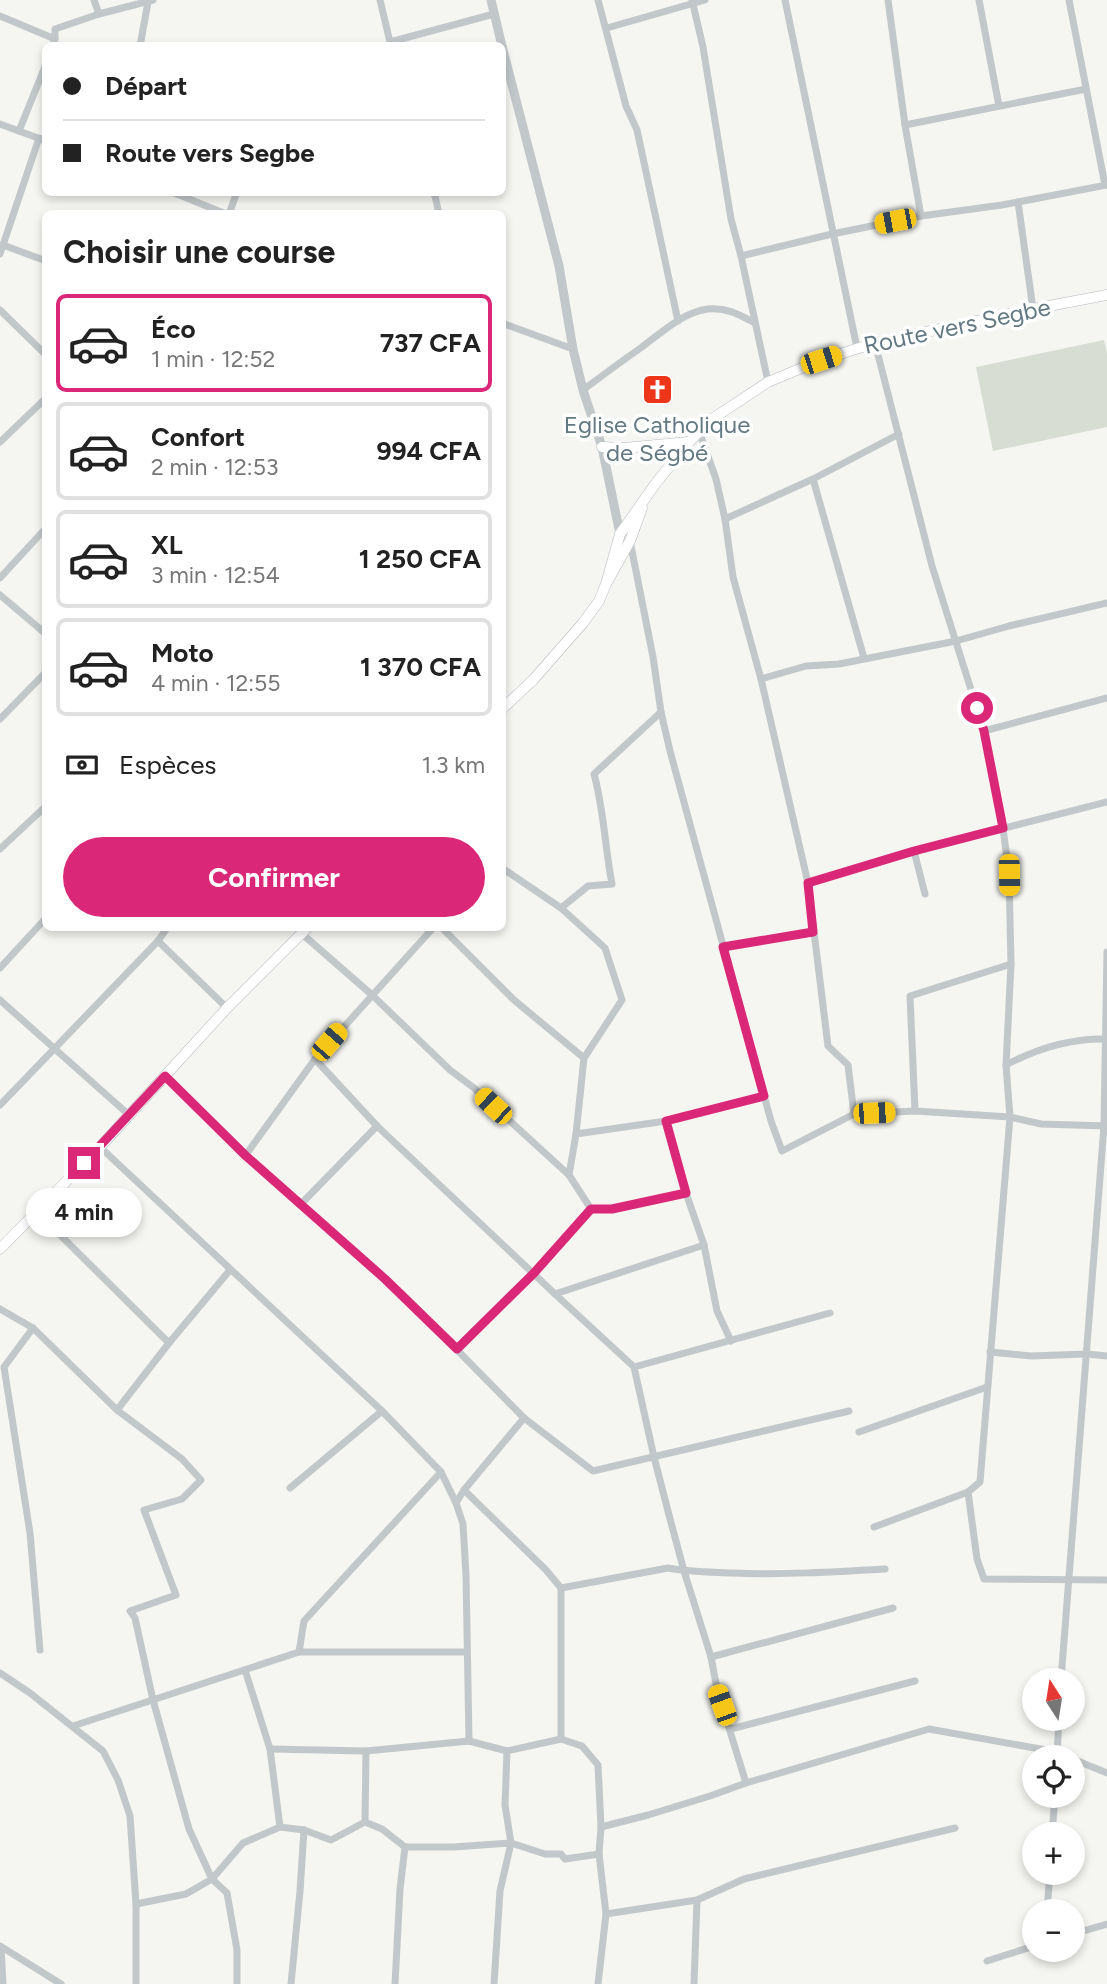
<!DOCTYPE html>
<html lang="fr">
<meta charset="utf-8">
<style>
:root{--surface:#fff;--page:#f6f6f6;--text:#222;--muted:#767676;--line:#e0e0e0;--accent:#db2777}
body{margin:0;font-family:Figtree,sans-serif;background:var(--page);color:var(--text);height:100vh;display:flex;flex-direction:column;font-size:26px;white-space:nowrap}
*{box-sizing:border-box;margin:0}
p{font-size:23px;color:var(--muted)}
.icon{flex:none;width:38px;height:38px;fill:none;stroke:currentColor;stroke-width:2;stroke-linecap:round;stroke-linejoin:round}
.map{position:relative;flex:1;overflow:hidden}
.panel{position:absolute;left:42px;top:210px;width:464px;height:721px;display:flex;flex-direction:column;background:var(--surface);border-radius:10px;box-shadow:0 4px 10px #0003}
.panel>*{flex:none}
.guide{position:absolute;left:42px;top:42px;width:464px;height:154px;border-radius:10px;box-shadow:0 4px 10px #0003;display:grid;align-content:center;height:154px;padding:0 21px;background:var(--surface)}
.needle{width:46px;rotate:348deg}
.controls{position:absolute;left:1022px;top:1668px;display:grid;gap:14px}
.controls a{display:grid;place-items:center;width:63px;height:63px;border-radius:50%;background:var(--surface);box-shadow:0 4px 10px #0003;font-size:35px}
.end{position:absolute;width:32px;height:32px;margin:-16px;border:9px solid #db2777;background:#fff;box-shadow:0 0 0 4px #fff}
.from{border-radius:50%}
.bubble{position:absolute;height:49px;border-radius:24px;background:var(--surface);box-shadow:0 4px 10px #0003;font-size:23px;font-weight:700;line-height:49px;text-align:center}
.car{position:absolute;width:21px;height:42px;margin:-21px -10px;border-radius:9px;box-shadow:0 0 5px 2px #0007;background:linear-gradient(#f5c518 24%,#345 0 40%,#f5c518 0 76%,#345 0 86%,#f5c518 0)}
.guide b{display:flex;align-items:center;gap:24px;height:66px;font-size:26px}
.guide b+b{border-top:2px solid var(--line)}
.guide i{width:18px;height:18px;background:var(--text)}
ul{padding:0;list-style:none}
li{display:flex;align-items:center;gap:21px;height:98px;margin:0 14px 10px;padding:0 7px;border:4px solid var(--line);border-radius:10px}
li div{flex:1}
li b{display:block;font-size:26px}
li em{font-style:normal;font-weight:700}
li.active{border-color:var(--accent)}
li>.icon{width:63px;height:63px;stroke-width:1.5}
h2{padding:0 21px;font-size:32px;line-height:84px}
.pay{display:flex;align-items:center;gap:18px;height:77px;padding:0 21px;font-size:26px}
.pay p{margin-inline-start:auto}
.cta{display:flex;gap:14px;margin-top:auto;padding:14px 21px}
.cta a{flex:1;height:80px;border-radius:42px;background:var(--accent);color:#fff;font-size:28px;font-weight:700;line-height:80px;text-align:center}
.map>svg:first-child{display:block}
</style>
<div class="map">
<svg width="1107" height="1984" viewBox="0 0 1107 1984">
<rect width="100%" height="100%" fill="#f5f5f1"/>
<polygon fill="#d7ddd2" points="1104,340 1107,353 1107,427 993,451 976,367"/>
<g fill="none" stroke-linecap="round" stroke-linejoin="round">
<defs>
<g id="secondary">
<polyline points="602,447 624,448 689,442"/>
<polyline points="606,584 620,534 656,483 689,442 712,419 768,382 821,360 875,343 1033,309 1107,295"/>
<polyline points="502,709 533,680 583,623 599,601 606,584 630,541 642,508"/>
<polyline points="0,1249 100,1147 227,1008 307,928"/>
</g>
</defs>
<use href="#secondary" stroke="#b4bbbe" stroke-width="11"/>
<g stroke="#c2c7c9" stroke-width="7">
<polyline points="94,0 99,14"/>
<polyline points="380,0 390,42 494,14"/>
<polyline points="598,0 626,106 637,130 678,321"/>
<polyline points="692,0 703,47 731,219 741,256 768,382"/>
<polyline points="785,0 857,348"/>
<polyline points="888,0 905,125 921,216"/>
<polyline points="979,0 999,106"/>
<polyline points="1069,0 1105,185"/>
<polyline points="0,16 55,39"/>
<polyline points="607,28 705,0"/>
<polyline points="53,46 55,39 55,29 99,14 153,0"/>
<polyline points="140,46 148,2"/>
<polyline points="0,124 46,141"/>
<polyline points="905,125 1086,89"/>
<polyline points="19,131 46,64"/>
<polyline points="172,192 226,214"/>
<polyline points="432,192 435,196 439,214"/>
<polyline points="1018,202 1033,309"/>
<polyline points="229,214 237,192"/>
<polyline points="3,245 46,261"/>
<polyline points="0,254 39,138"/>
<polyline points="741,256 832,234 921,216 1002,205 1107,185"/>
<polyline points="0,310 46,355"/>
<polyline points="502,323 573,349"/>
<path d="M 583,390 C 603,375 622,361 642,347 C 661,333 683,312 708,309 C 726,307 740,315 755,323"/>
<polyline points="699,431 716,479 725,519 733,577 761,679 808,883 828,1046 848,1065 854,1114"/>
<polyline points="0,442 46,398"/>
<polyline points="813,479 864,658"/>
<polyline points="725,519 813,479 899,434"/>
<polyline points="630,541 653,657 661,712 670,751 771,1121 782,1151 854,1114 915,1111 1010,1117 1041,1124 1107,1126"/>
<polyline points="0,578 46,528"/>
<polyline points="0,595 46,634"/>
<polyline points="761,679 806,666 839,664 956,641 1009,626 1107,603"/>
<polyline points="0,719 46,672"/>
<polyline points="984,731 1107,698"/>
<polyline points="0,849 46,806"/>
<polyline points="914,851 925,894"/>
<polyline points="502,868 561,908"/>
<polyline points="808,883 914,851 1107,802"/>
<polyline points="442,928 514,1000 584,1058 576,1134 569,1175"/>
<polyline points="301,933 371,994 450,1070 474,1088 569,1175 591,1209"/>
<polyline points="158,941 227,1008"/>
<polyline points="723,947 813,932"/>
<polyline points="0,968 46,918"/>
<polyline points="0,1000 129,1115"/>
<path d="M 584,1058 L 622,1000 L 605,948 L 561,908 L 588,886 L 612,884 C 605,848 604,810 594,774 L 661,712"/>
<polyline points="315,1059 377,1126 555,1294 634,1367 654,1457 669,1515 684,1571 711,1657 717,1689 746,1783"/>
<path d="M 1006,1065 C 1038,1048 1071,1038 1107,1039"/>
<polyline points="165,1076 245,1156 403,1295 524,1418 593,1471 849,1411"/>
<polyline points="0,1105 158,941 167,928"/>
<polyline points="915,1111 910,996 1011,964"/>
<polyline points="666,1121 686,1193"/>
<polyline points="576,1134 666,1121 764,1096"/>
<polyline points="100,1147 382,1411 441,1472"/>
<polyline points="245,1156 315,1059 433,928"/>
<polyline points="300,1205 377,1126"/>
<polyline points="36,1211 169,1343 117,1410"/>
<polyline points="555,1294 704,1245"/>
<polyline points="0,1309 33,1328 117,1410 182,1459 201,1480 182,1499 144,1510 176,1595 130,1611 135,1618 153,1700 189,1829 212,1879 227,1893 237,1950 237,1984"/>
<polyline points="33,1328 4,1367 30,1533 40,1650"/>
<polyline points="169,1343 230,1270"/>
<polyline points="457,1349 534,1273 591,1209 612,1209 686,1193 704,1245 717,1311 731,1341"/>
<polyline points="990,1352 1031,1356 1087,1354 1107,1356"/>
<polyline points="634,1367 830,1313"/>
<polyline points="859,1432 987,1387"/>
<polyline points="290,1488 382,1411"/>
<path d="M 464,1490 L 546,1570 L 561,1588 L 668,1568 C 689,1572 711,1572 732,1573 C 783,1575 834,1572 885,1569"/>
<polyline points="968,1492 977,1559 984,1579 1107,1580"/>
<polyline points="874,1527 968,1492 980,1482 1010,1117 1006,1065 1011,964 1009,875 1003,828 984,731 932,566 875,343"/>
<polyline points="561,1588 561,1739"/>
<polyline points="299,1652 304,1621 441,1472 456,1503"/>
<polyline points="711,1657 893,1608"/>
<polyline points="245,1670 270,1749 280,1827"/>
<polyline points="0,1673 30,1693 103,1751 118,1780 130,1816 136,1904"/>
<polyline points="1061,1680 1104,1126 1107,952"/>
<polyline points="73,1726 299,1652 467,1652"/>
<polyline points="731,1729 915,1681"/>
<polyline points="469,1741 466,1575 463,1524 456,1503 464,1490 524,1418"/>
<polyline points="270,1749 366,1751 469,1741 507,1751 561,1739 582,1746 598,1765 601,1827 599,1854 606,1914 598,1984"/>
<polyline points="1057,1756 1059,1718"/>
<polyline points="1073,1759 1107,1773"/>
<polyline points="365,1822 366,1751"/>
<polyline points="601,1827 648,1815 710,1796 746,1783 929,1729 1057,1752 1069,1757"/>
<polyline points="1052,1834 1055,1796"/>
<polyline points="1047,1911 1050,1872"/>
<polyline points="606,1914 697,1900 744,1879 955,1828"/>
<polyline points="1073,1934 1107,1924"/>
<polyline points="0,1946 61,1984"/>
<polyline points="1,1947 3,1984"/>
<polyline points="987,1961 1034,1946"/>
<polyline points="136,1984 136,1904 186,1894 212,1879 243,1843 280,1827 304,1830 331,1840 365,1822 382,1829 405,1847 454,1847 511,1843 545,1854 561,1854 565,1859 599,1854"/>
<polyline points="291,1984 300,1891 304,1830"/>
<polyline points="395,1984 400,1889 405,1847"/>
<polyline points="494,1984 500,1891 511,1843 505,1805 507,1751"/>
<polyline points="694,1984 697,1900"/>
</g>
<g stroke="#c2c7c9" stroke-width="9">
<polyline points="491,0 502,46"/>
<polyline points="502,46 559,266 573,349 583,390 602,447 620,534"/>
</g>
<use href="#secondary" stroke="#fff" stroke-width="10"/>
</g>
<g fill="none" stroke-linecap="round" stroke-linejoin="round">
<polyline stroke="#db2777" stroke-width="9" points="84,1163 165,1076 246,1156 385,1279 457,1349 534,1273 591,1209 612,1209 686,1193 666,1121 764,1096 723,947 813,932 808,883 914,851 1003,828 984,731 977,708"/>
</g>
<defs>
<symbol id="church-square" viewBox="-11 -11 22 22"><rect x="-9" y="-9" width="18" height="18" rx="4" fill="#ed351a" stroke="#fff"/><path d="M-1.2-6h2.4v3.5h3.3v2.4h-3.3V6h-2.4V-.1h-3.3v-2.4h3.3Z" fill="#fff"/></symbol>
</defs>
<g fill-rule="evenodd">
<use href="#church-square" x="640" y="372" width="35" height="35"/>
</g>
<g text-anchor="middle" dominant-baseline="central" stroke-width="7" stroke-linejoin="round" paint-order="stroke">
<g font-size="24" fill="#627984" stroke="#fff">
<text transform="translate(957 326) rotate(-12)">Route vers Segbe</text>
</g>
<g font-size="24" fill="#627984" stroke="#fff">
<text x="657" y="424">Eglise Catholique<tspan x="657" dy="28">de Ségbé</tspan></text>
</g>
</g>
</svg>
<div class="controls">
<a><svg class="needle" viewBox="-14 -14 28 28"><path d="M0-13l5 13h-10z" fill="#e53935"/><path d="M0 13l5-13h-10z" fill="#767676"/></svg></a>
<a><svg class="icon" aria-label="locate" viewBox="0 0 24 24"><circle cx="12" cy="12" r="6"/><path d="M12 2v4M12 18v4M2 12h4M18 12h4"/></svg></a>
<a>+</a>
<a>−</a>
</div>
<i class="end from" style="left:977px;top:708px"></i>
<i class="end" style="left:84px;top:1163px"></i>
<div class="bubble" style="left:26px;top:1188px;width:116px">4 min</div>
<i class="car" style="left:895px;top:221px;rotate:259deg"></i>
<i class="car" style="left:821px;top:360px;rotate:72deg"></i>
<i class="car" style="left:1009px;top:875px;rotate:179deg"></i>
<i class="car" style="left:329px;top:1042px;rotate:41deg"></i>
<i class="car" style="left:493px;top:1106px;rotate:313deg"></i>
<i class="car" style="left:874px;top:1113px;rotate:88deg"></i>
<i class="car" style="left:722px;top:1705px;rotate:340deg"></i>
<div class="guide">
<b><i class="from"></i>Départ</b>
<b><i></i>Route vers Segbe</b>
</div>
<section class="panel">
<h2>Choisir une course</h2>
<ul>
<li class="active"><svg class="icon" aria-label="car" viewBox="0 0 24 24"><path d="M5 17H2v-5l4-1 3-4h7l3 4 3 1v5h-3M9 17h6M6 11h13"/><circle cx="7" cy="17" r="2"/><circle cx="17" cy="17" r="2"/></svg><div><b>Éco</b><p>1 min · 12:52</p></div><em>737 CFA</em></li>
<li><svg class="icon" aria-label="car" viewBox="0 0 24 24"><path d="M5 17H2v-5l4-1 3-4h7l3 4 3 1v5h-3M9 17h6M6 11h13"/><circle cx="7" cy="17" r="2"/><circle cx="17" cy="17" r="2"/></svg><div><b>Confort</b><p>2 min · 12:53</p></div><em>994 CFA</em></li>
<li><svg class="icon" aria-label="car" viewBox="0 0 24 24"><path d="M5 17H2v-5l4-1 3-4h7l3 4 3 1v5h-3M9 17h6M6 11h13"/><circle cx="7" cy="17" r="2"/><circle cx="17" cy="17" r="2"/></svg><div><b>XL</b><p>3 min · 12:54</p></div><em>1 250 CFA</em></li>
<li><svg class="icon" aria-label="car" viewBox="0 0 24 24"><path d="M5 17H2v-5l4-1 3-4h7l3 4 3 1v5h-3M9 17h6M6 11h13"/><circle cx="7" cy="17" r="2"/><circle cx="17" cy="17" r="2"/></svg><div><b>Moto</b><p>4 min · 12:55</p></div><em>1 370 CFA</em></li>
</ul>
<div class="pay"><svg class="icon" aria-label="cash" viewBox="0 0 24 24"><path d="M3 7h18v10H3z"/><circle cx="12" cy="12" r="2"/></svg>Espèces<p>1.3 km</p></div>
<div class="cta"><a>Confirmer</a></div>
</section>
</div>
